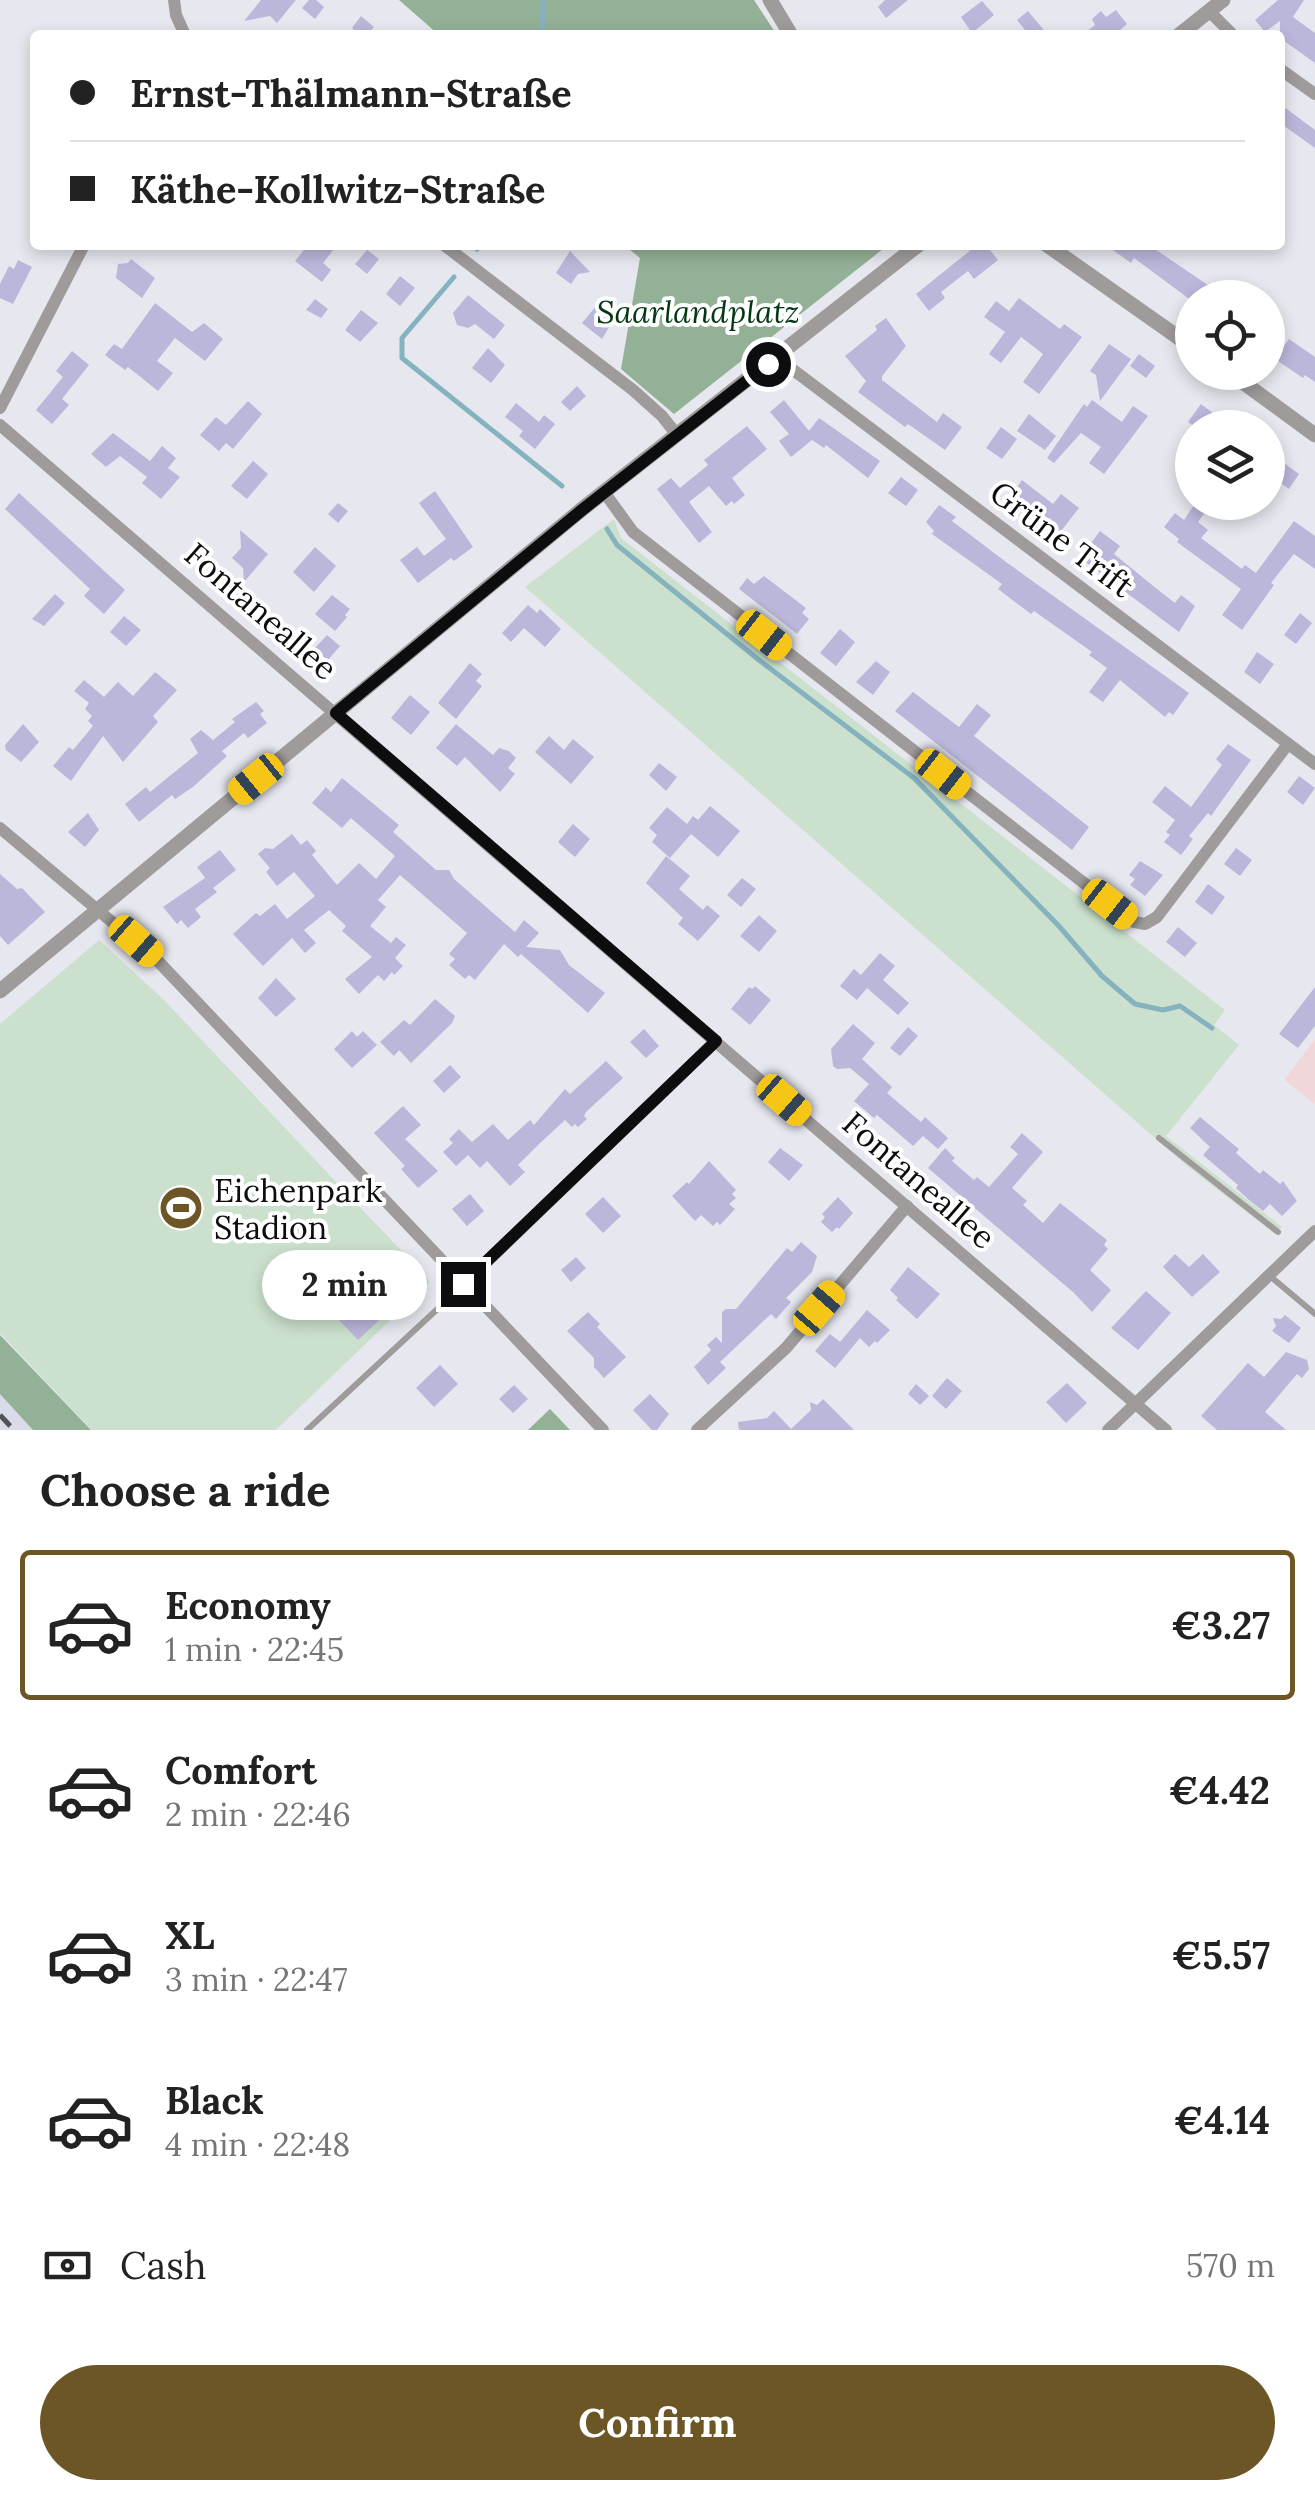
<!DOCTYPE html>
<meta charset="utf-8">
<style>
:root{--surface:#fff;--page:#f6f6f6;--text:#222;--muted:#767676;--line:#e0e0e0;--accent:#6d5626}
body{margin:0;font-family:Lora,serif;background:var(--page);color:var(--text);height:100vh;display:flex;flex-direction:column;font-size:38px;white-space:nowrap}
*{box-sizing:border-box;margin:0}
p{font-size:32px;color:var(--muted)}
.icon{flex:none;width:55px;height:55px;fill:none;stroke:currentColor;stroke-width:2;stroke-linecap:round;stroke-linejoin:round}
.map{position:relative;height:1430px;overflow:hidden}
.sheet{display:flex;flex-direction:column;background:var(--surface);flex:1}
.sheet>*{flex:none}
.guide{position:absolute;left:30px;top:30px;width:1255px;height:220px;border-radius:10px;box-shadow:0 5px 15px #0003;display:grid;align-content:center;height:220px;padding:0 40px;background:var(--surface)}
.buttons{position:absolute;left:1175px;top:280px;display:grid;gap:20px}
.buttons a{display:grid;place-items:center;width:110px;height:110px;border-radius:50%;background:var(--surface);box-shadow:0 5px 15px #0003;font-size:50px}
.end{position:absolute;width:45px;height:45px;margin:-22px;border:12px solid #0d0d0f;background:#fff;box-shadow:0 0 0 5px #fff}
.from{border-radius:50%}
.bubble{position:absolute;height:70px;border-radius:35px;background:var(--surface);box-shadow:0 5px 15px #0003;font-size:32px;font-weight:700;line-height:70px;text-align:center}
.car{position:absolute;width:30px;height:60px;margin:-30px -15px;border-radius:12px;box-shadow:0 0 8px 2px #0007;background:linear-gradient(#f5c518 24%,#345 0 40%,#f5c518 0 76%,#345 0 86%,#f5c518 0)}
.guide b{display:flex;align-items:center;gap:35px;height:95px;font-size:38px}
.guide b+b{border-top:2px solid var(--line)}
.guide i{width:25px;height:25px;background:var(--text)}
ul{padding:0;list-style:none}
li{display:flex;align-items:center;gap:30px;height:150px;margin:0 20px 15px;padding:0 20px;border:5px solid transparent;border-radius:10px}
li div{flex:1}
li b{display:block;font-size:38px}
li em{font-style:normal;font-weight:700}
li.on{border-color:var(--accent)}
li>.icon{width:90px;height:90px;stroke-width:1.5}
h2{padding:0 40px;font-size:45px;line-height:120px}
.pay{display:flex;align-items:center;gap:25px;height:110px;padding:0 40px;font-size:38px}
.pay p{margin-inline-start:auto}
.action{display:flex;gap:20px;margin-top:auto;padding:20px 40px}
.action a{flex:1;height:115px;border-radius:60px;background:var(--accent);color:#fff;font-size:40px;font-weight:700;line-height:115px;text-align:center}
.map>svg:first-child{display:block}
</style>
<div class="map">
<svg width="1315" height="1430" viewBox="0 0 1315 1430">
<rect width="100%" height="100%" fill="#e7e8ef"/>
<polygon fill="#f2d7da" points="1315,1039 1315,1104 1284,1080"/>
<polygon fill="#dadbe9" points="0,1394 33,1430 0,1430"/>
<g fill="#cbe0cd">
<polygon points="614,519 621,538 1225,1010 1214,1025 1239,1045 1166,1136 1282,1227 1275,1234 1187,1166 525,587"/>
<polygon points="99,940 163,999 428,1279 429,1283 276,1430 92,1430 0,1333 0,1024"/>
</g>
<g fill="#93b196">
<polygon points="399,0 754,0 777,35 439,35"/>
<polygon points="624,245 888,245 674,414 621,369 640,258"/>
<polygon points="0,1335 91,1430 33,1430 0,1394"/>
<polygon points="550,1409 570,1430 528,1430"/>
</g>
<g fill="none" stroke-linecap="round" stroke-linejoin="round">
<g stroke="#85b2bf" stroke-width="5">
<polyline points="542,35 543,0"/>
<polyline points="477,249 481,245"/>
<polyline points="454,277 402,338 402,358 562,486"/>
<polyline points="607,529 617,545 759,660 914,778 1058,925 1102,976 1135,1004 1163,1010 1180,1006 1212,1028"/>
</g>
</g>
<g fill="#bab7db">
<polygon points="261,0 296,0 277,23 270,16 244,21"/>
<polygon points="309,0 316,0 324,7 315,19 302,8"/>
<polygon points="885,0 908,0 886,18 878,7"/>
<polygon points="1278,0 1304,0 1293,17 1315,33 1315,63 1280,38 1280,21 1265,32 1255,20"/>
<polygon points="982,1 994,15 972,33 961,17"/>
<polygon points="1116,10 1127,24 1115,35 1082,35 1095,25 1092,19 1101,11 1106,17"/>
<polygon points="1028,11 1048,35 1029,35 1017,20"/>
<polygon points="361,16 374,27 367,35 360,35 352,28"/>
<polygon points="1280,104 1315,130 1315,148 1280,123"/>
<polygon points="308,245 337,245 323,263 331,270 322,282 295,261"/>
<polygon points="977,245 986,245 998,260 974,279 968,271 941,292 945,298 929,311 916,294"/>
<polygon points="1106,245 1149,245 1227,298 1188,298 1134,258 1131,263"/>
<polygon points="367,250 379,259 367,274 355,264"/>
<polygon points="570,251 590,272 578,274 571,284 556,273"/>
<polygon points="131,259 155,278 142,298 116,278 118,264 128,263"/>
<polygon points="18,260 32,267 13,304 0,298 0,284 9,266 14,269"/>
<polygon points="400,276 415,288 400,306 386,294"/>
<polygon points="468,295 505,325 494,339 475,324 468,328 457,325 453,313"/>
<polygon points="1019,298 1060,329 1064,324 1082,337 1039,394 1023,382 1043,354 1021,337 1001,363 989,354 1005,332 984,317 996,301 1009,311"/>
<polygon points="315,299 328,309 321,318 306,310"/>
<polygon points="155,303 192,332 204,323 223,339 205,361 175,338 157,361 173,373 158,391 128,367 125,370 105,355 114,344 122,349"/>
<polygon points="597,305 614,319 602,339 582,323"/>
<polygon points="361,310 378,323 360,342 345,330"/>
<polygon points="886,318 906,346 882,376 882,380 937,422 943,413 962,427 945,450 908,424 905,427 858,392 866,381 845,356 877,330 875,326"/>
<polygon points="1289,339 1315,357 1315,382 1305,375 1303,378 1275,359"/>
<polygon points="1109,344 1131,359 1100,401 1096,375 1090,371"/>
<polygon points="488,348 505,365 491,383 472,368"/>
<polygon points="72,351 89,365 62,399 69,405 52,424 36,410 63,377 56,371"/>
<polygon points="1139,354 1155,366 1146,378 1130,366"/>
<polygon points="577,386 586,396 570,411 561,402"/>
<polygon points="784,400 809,431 819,418 880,461 868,478 826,445 824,448 812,440 791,457 779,441 789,434 770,412"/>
<polygon points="1092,400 1122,422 1133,406 1148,416 1104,474 1089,463 1101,447 1081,433 1054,463 1047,458 1084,404 1087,407"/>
<polygon points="248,401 262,414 233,449 226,443 219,451 200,435 216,417 226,425"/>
<polygon points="516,403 539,422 544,415 555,424 535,449 519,436 523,431 505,417"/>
<polygon points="1201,404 1217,416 1230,428 1197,428 1188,422"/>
<polygon points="1029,414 1056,436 1045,450 1017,431"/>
<polygon points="747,426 767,449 732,478 745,495 734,504 732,501 726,506 709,486 689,502 712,532 699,543 657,489 671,478 680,488 708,465 704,460"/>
<polygon points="1001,427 1017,439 1002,459 986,448"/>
<polygon points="113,433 150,461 162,446 176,458 168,468 180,477 161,499 142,483 147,477 120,456 106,467 91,454"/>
<polygon points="1277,458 1299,474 1289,489 1268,474"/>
<polygon points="253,461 268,474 247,499 231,486"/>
<polygon points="901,477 918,490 906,506 888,493"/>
<polygon points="1022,480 1053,504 1061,494 1079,508 1058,535 1010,497"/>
<polygon points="435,491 473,547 454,561 451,558 418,583 400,560 417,547 424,556 446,539 419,503"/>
<polygon points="19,493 125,590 104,614 84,596 90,589 5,509"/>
<polygon points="1196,502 1212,502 1198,522 1208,530 1201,538 1242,569 1245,565 1256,573 1294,521 1315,536 1315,569 1294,554 1271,583 1274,585 1242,630 1222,615 1241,589 1177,542 1179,539 1164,527 1175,513 1184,520"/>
<polygon points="338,503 348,511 338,523 328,514"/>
<polygon points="939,505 956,517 952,521 1006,562 1189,693 1173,715 1169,712 1165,717 1120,680 1103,702 1089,692 1107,668 1089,655 1092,652 1034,611 1031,614 998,589 1002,584 932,534 934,531 926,522"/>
<polygon points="240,530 268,554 244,582 243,568 232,558 241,548"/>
<polygon points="1100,531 1120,546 1114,554 1157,589 1175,603 1181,595 1195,606 1179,632 1080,558"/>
<polygon points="315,547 336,566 314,592 293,572"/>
<polygon points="764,576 806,608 802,613 809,619 797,634 739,589 747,578 754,584"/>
<polygon points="55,594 65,603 44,626 32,619"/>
<polygon points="332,595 350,609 345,615 347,617 335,631 315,614"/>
<polygon points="528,605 537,613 540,609 561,629 545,647 524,628 511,642 502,633"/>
<polygon points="1300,613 1312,623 1296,644 1284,635"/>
<polygon points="124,616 141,630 126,646 110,632"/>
<polygon points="840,629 855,642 836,666 820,653"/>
<polygon points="327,635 340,646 328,660 314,649"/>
<polygon points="1257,652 1274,664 1260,684 1244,672"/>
<polygon points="876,661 890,672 873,695 856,682"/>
<polygon points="470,663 482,674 476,681 482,686 456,719 438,703"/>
<polygon points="155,672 177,690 153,716 158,722 123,762 103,736 71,781 53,766 69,747 73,750 93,726 88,721 92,716 85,709 89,703 74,691 84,680 104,697 118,682 133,696"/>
<polygon points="913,692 959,727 977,704 991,715 974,736 1089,827 1072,850 895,711"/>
<polygon points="410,695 430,712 411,735 391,718"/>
<polygon points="256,702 264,711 260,714 267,723 248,738 244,733 222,751 227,756 193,787 175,799 172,795 139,822 125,804 146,787 150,792 198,753 190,739 201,730 213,740 235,722 232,719"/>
<polygon points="23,724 39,742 21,762 6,750 5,745"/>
<polygon points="456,724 493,755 499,748 509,751 516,758 508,768 515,774 500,792 465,757 457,766 436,748"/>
<polygon points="549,736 564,750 573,739 594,757 571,784 535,752"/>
<polygon points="1228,744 1251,760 1211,816 1208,813 1189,836 1193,839 1181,855 1164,842 1170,835 1166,832 1175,820 1152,802 1165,786 1191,807 1222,765 1216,759"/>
<polygon points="659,763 677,777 666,791 649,775"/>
<polygon points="1299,776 1315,788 1303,805 1287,792"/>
<polygon points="342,778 399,825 393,832 436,870 449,870 454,879 515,932 524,920 539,933 526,947 560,950 569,965 605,993 588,1013 521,954 518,957 504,944 475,980 469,975 465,979 449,965 455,959 449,954 467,933 400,875 378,900 386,907 370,926 391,943 396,937 406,945 395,958 403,966 394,975 392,972 384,981 378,975 359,994 345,979 372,957 342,931 346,926 329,910 304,930 316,943 305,953 292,938 263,966 233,934 256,913 260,916 275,904 287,919 315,896 294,872 277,886 266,872 270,868 258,854 265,848 273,849 292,834 301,845 307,840 316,851 312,855 337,885 359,863 376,879 395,856 351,818 342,828 312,803 326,787 331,792"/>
<polygon points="710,806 740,831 718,857 691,834 670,858 652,842 657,835 649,828 667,807 687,824 693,816 698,820"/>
<polygon points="88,813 99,830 85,847 68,832"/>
<polygon points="573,824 590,839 575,857 558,842"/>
<polygon points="1236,848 1252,860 1240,876 1224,864"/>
<polygon points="220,850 236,870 213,888 217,892 195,909 201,917 188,928 181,920 177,924 163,907 205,878 212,887 197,867"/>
<polygon points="666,856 690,876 679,889 703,910 707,905 720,916 698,941 678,924 683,918 646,883"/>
<polygon points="1140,861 1163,875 1145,896 1130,885 1135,879 1129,875"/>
<polygon points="0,874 17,889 22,888 45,912 8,945 0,936"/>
<polygon points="742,878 756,889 741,907 727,895"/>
<polygon points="1208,884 1225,897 1212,915 1195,902"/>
<polygon points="759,915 777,931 759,952 740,936"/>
<polygon points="1178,927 1197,943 1185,957 1166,942"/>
<polygon points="880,953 895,966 883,980 909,1003 898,1015 867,988 857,1000 840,986 854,969 861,975"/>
<polygon points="276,978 296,999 276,1017 258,998"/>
<polygon points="755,986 771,1000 750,1025 731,1009 749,987 752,989"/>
<polygon points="1315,987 1315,1026 1298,1048 1279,1034"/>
<polygon points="435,999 455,1016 452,1023 411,1063 399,1050 394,1056 380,1042 404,1020 410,1025"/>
<polygon points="853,1024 875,1043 862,1059 892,1087 887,1093 921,1122 925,1117 948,1138 938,1149 923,1136 913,1146 877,1115 874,1118 854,1101 869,1084 850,1068 837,1069 833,1066 831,1049"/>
<polygon points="908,1027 918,1036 900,1056 890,1048"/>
<polygon points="644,1029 659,1046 646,1058 630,1042"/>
<polygon points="352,1031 357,1037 363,1031 377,1045 352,1068 334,1049"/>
<polygon points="606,1061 623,1078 586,1112 584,1116 587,1119 578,1127 575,1124 572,1127 565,1120 537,1146 518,1165 525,1172 510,1186 487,1161 480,1168 468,1155 456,1166 443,1152 453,1143 449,1139 459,1129 472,1142 493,1124 508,1140 530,1120 534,1125 565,1089 570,1094"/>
<polygon points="450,1065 461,1077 444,1093 433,1081"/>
<polygon points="403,1106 421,1125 405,1139 438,1171 418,1188 401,1169 405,1166 374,1133"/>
<polygon points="1200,1117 1239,1149 1236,1153 1260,1174 1263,1170 1280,1184 1283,1181 1297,1201 1282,1216 1270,1204 1263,1211 1249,1200 1236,1188 1238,1185 1203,1155 1210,1147 1190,1128"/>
<polygon points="1022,1133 1043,1152 1012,1188 1027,1201 1023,1205 1043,1223 1060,1203 1107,1240 1104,1245 1108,1249 1090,1270 1111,1290 1092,1312 1074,1293 928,1168 945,1148 955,1158 952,1161 974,1180 977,1177 989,1187 1018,1154 1010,1147"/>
<polygon points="780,1148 803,1165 789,1181 768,1162"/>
<polygon points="709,1161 736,1190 732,1194 736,1198 729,1204 735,1209 720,1225 717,1222 713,1226 701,1215 695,1221 672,1196 687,1182 689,1184"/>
<polygon points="470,1194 484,1211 467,1226 452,1209"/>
<polygon points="603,1197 621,1216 603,1233 585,1214"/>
<polygon points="838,1197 853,1213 839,1229 837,1227 832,1232 821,1222 825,1217 822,1214"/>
<polygon points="801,1242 817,1256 812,1272 786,1298 791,1302 776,1319 771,1314 720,1362 726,1368 708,1385 694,1367 711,1350 707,1345 716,1337 722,1343 722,1312 726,1309 736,1309 787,1248 792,1252"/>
<polygon points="1175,1254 1189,1267 1203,1254 1220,1272 1192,1297 1163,1267"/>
<polygon points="576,1257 586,1268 571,1282 561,1270"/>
<polygon points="908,1267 940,1294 917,1319 896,1300 898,1298 890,1290"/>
<polygon points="394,1268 413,1288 358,1340 339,1320"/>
<polygon points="1146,1291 1171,1313 1138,1350 1111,1328"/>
<polygon points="867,1310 890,1330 877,1343 875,1341 869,1347 860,1338 835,1368 815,1351 830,1334 840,1342"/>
<polygon points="588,1312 600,1324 597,1327 626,1357 604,1378 594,1367 594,1358 567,1331"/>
<polygon points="1285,1315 1301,1328 1289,1343 1272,1331 1276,1326 1273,1318 1281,1319"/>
<polygon points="1286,1352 1307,1360 1309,1369 1302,1378 1297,1374 1265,1412 1286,1430 1217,1430 1201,1416 1248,1363 1264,1377"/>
<polygon points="440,1365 458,1384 434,1407 416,1388"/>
<polygon points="947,1378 962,1391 946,1409 932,1396"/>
<polygon points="1067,1383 1087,1403 1066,1423 1046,1402"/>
<polygon points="916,1384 929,1396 920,1405 908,1394"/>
<polygon points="514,1385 528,1399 513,1413 499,1399"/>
<polygon points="650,1394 669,1414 657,1430 652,1430 633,1410"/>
<polygon points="823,1399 854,1430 739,1430 738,1422 767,1418 774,1411 791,1429 811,1410 810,1402 817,1405"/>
</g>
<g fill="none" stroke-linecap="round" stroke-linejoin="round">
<g stroke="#9e9b9a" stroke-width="6">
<polyline points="1159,1138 1278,1232"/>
<polyline points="1270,1276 1315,1314"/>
<polyline points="307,1430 445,1302"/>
</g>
<g stroke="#9e9b9a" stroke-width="12">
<polyline points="174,0 176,15 185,35"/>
<polyline points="1209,11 1233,35"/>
<polyline points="1280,69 1315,94"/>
<polyline points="444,245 633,390 662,416 677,435"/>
<polyline points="780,354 792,369 1315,764"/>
<polyline points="0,408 84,245"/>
<polyline points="0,425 1166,1430"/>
<polyline points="604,492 633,532 1134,922 1145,924 1157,917 1288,744"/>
<polyline points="0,828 155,958 603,1430"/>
<polyline points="446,1301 716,1041"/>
<polyline points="697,1430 786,1348 907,1206"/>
<polyline points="1108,1430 1315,1231"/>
</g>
<g stroke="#9e9b9a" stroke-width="15">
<polyline points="770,0 791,35"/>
<polyline points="1179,35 1223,0"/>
<polyline points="1047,245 1192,347"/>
<polyline points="1229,372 1315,435"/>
<polyline points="0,991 581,510 918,245"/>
</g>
<polyline stroke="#535357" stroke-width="5" stroke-dasharray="15 8" stroke-linecap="butt" points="0,1415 14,1430"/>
</g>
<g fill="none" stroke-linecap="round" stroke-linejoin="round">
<polyline stroke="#0d0d0f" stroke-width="12" points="463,1284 716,1041 336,713 582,510 768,364"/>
</g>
<defs>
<symbol id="stadium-disc" viewBox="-11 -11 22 22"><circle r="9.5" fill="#6d5626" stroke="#fff"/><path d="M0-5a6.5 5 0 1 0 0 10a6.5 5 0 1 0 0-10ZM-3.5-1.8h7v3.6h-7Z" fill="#fff"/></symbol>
</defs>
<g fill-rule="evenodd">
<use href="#stadium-disc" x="156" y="1183" width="50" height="50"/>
</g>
<g text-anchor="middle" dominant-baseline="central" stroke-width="8" stroke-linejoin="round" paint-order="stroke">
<g font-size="32" font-style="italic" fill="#043712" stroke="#fff">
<text x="698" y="311">Saarlandplatz</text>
</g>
<g font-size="32" fill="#0d0d0f" stroke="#fff">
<text transform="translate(1062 539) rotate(37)">Grüne Trift</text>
<text transform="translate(261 611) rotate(41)">Fontaneallee</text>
<text transform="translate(919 1180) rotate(41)">Fontaneallee</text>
</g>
<g font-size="32" fill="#0d0d0f" stroke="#fff" text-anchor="start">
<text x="214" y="1190">Eichenpark<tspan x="214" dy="37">Stadion</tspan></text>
</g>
</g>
</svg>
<div class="buttons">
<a><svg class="icon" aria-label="locate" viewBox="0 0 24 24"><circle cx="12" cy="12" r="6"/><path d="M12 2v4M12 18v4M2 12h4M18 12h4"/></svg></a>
<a><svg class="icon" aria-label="layers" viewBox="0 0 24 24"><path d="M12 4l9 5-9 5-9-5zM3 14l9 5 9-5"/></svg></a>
</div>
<i class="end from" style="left:768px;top:364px"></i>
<i class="end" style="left:463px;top:1284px"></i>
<div class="bubble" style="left:262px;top:1250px;width:165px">2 min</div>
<i class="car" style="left:764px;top:635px;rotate:128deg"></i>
<i class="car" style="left:943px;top:774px;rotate:128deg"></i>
<i class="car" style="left:256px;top:779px;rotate:231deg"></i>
<i class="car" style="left:1110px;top:904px;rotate:128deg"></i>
<i class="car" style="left:136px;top:941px;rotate:131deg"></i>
<i class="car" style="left:784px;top:1100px;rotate:131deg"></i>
<i class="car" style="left:819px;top:1308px;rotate:41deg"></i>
<div class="guide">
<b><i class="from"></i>Ernst-Thälmann-Straße</b>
<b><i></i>Käthe-Kollwitz-Straße</b>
</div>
</div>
<section class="sheet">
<h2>Choose a ride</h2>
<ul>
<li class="on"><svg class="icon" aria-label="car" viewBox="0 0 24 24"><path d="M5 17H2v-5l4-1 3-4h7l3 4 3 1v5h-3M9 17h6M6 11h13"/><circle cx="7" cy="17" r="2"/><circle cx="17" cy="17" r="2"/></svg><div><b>Economy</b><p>1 min · 22:45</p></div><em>€3.27</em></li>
<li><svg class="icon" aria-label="car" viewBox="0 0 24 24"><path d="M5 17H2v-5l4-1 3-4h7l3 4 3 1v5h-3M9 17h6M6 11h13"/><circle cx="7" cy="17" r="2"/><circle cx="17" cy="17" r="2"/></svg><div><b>Comfort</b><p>2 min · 22:46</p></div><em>€4.42</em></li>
<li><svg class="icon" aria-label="car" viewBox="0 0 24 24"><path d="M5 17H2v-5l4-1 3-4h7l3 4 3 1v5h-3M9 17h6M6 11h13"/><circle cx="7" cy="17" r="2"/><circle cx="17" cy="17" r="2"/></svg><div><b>XL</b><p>3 min · 22:47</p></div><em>€5.57</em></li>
<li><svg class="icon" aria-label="car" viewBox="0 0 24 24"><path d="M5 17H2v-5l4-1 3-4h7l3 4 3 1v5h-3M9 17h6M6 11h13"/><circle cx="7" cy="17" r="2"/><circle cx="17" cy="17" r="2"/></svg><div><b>Black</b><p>4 min · 22:48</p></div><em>€4.14</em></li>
</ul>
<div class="pay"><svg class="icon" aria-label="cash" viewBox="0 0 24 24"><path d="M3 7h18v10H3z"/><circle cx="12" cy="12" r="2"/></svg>Cash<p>570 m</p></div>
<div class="action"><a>Confirm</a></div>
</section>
